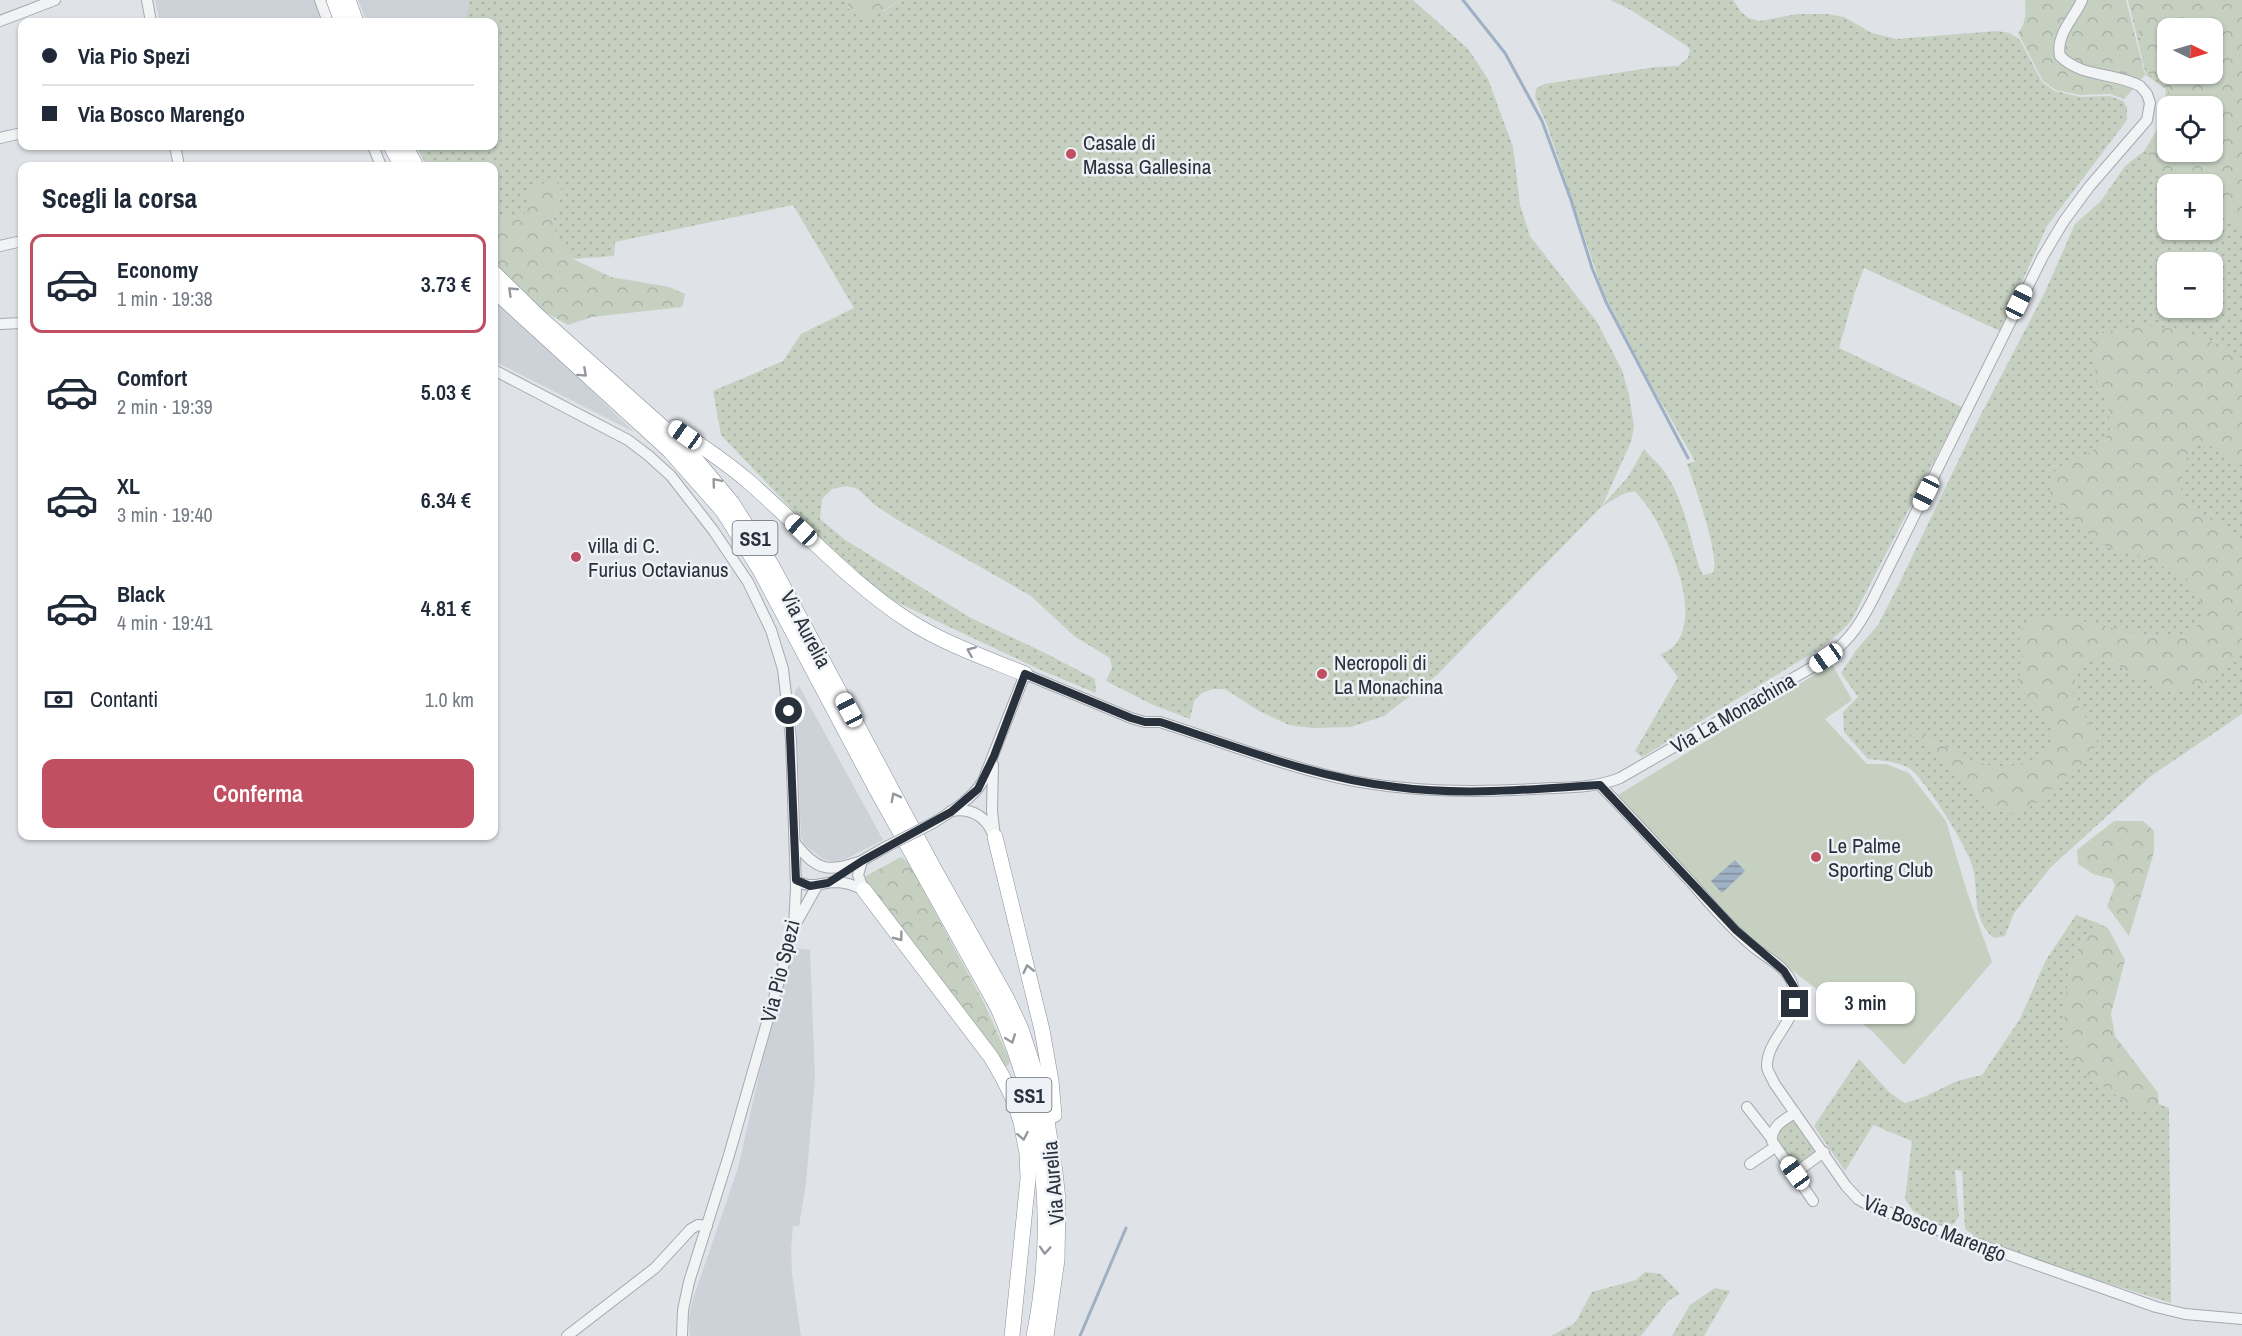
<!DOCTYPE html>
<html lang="it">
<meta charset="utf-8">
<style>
:root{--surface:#fff;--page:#f6f6f7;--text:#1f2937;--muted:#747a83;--line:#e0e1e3;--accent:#c04f62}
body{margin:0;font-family:"Archivo Narrow",sans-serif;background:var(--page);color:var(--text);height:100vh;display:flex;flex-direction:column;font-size:22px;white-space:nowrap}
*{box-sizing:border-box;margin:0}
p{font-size:20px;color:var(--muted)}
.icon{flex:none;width:33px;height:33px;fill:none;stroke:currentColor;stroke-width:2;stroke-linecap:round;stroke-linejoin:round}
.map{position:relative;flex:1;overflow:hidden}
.side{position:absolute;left:18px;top:162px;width:480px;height:678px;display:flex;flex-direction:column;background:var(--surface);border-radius:12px;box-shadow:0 2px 4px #0004}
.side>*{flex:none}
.banner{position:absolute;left:18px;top:18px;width:480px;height:132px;border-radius:12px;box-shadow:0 2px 4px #0004;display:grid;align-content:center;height:132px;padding:0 24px;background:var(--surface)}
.needle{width:39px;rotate:95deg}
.tools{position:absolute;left:2157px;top:18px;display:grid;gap:12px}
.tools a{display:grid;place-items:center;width:66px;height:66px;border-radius:12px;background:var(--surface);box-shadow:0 2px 4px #0004;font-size:30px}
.end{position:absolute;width:27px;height:27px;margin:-14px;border:8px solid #29313c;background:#fff;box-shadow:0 0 0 3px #fff}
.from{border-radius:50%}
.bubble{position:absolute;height:42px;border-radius:12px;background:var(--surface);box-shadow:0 2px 4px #0004;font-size:20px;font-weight:600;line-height:42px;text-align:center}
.car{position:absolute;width:18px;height:36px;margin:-18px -9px;border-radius:8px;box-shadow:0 0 4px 2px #0007;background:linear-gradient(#fff 24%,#345 0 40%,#fff 0 76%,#345 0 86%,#fff 0)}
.banner b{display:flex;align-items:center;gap:21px;height:57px;font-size:22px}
.banner b+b{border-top:2px solid var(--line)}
.banner i{width:15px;height:15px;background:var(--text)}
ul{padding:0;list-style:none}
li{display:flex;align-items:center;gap:18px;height:99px;margin:0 12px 9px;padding:0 12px;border:3px solid transparent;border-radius:12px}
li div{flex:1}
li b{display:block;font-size:22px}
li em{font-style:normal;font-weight:600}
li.selected{border-color:var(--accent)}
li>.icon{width:54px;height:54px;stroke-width:1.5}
h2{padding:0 24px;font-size:27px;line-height:72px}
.pay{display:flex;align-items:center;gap:15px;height:66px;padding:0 24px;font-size:22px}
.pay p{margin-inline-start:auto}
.button{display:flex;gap:12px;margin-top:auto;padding:12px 24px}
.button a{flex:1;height:69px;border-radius:12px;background:var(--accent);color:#fff;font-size:24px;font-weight:600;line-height:69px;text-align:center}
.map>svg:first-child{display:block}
</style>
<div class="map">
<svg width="2242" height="1336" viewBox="0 0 2242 1336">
<defs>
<pattern id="grass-dots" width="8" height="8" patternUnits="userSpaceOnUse" patternTransform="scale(1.5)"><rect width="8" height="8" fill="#c5d0c1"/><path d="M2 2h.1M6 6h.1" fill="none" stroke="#a9b3a7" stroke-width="1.8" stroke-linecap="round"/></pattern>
<pattern id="forest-crowns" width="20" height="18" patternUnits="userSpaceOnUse" patternTransform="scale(1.5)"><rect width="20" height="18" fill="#c5d0c1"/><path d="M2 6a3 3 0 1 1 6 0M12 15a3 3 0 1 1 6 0" fill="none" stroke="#a9b3a7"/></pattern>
<pattern id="water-rules" width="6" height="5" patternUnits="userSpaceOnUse" patternTransform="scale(1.5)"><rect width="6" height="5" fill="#9db0c4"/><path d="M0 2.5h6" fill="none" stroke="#8090a0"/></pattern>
</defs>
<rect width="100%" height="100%" fill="#dfe2e7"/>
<g fill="#cdd1d8">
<polygon points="155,0 320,0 328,22 160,22"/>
<polygon points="358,0 469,0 466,22 367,22"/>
<polygon points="494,296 634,432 494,361"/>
<polygon points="799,686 883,840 846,859 833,862 823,859 804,844 801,836 795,691"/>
<polygon points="794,948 810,950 815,1077 806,1183 799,1226 793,1226 791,1249 792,1274 801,1336 690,1336 689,1317 693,1299 738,1168 763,1057"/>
</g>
<g fill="url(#grass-dots)" fill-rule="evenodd">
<path d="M 469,0 L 846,0 L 849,9 L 884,11 L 900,0 L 1413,0 L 1468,49 L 1488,79 L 1513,147 L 1520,205 L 1530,236 L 1597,322 L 1622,370 L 1629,395 L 1634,427 L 1631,442 L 1602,506 L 1628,477 L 1644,449 C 1651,458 1660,464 1666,474 C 1684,501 1690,536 1699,567 L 1703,575 L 1713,573 C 1721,559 1694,483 1687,464 L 1695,461 L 1649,381 L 1603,292 L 1547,125 L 1535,97 L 1536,89 L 1544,84 L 1656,67 L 1678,66 L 1688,58 L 1690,50 L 1687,46 L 1629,9 L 1610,0 L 1733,0 L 1741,12 L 1749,18 L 1759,21 L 1798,14 L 1827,14 L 1844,17 L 1872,33 L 1896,39 L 1997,31 L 2010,33 L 2020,40 L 2042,82 L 2055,91 L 2081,97 L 2110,96 L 2123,101 L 2127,107 L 2127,120 L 2047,226 L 2000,331 L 1864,268 L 1855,292 L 1839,348 L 1962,407 L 1851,621 L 1838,634 L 1819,649 L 1642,757 L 1635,751 L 1678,677 L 1661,655 L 1658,656 C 1663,653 1670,650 1674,646 C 1703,614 1670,544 1652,513 C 1647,505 1640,498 1635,491 L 1623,494 L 1601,507 L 1437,675 L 1384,716 L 1351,727 L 1312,728 L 1289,725 L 1259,711 L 1225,689 L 1213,689 L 1202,693 L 1194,701 L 1190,719 L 1151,704 L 1106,681 L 1112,668 L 1110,658 L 1074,636 L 1031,596 L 896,519 L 875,505 L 858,489 L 846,486 L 832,489 L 822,499 L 820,519 L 844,539 L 969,617 L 1043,652 L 1095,679 L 1096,693 L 1043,671 L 890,599 L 821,540 L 721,435 L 713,391 L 783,361 L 801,334 L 854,308 L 793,205 L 615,242 L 614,256 L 573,259 L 558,245 L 553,221 L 562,191 L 532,190 L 525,214 L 500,220 L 494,213 L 494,166 L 427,166 L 416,146 L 494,146 L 494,22 L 466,22 Z"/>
<path d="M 2128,0 L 2242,0 L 2242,714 L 2151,776 L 2051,867 L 2014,913 L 2005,936 L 1994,938 C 1970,918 1980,892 1972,865 C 1968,848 1923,776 1909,768 C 1897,762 1881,760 1868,759 L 1844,732 L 1843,712 L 1858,697 L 1841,673 L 1857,649 L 1878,625 L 1900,582 L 1977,422 L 2045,292 L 2075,224 L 2101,201 L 2125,166 L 2144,151 L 2162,122 L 2166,89 L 2146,75 ZM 2168,28 L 2212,28 L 2212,74 L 2168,74 ZM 2168,106 L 2212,106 L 2212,152 L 2168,152 ZM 2168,184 L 2212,184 L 2212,230 L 2168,230 ZM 2168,262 L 2212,262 L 2212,308 L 2168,308 Z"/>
<polygon points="2076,915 2098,923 2081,940 2068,977 2152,1112 2159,1104 2169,1108 2171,1303 2100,1281 1979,1239 1965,1229 1962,1171 1955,1170 1959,1216 1954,1224 1943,1227 1913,1211 1905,1199 1912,1141 1873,1125 1845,1171 1814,1126 1859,1059 1890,1093 1905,1103 1924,1097 1957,1081 1982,1075 2020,1019 2046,960"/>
<path d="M 1791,1121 L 1795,1121 L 1816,1150 L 1815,1155 L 1800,1165 L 1791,1164 C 1777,1145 1768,1138 1791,1121 Z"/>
<polygon points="1645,1272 1661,1274 1680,1294 1668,1301 1641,1336 1551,1336 1575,1323 1592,1292 1636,1280"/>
<polygon points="1715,1288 1730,1291 1704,1336 1672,1336 1690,1305"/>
</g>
<g fill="url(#forest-crowns)" fill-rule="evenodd">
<polygon points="846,0 900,0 872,18 849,8"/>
<path d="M 2025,0 L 2126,0 L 2145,75 L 2124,99 L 2110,94 L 2080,95 L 2056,90 L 2043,81 L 2018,33 C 2026,24 2026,12 2025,0 Z"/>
<path d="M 2131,0 L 2242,0 L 2242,229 L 2238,228 L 2218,202 L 2213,198 L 2212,184 C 2191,184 2172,182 2153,172 L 2148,151 L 2166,124 L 2167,110 L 2168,152 L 2212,152 L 2212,106 L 2168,106 L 2169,90 L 2148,73 ZM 2212,28 L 2212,74 L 2168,74 L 2168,28 Z"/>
<polygon points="556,176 562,191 553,221 558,245 573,259 611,277 669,287 685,294 682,307 592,317 568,325 540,309 494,262 494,213 500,220 524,214 532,190"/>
<path d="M 2137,326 C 2181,326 2205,337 2242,358 L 2242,465 L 2215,448 L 2200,443 L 2194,446 L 2187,458 L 2180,485 L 2184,499 L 2201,516 L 2216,521 L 2242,540 L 2242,652 L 2203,683 L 2188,690 L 2171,693 L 2101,657 L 2088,660 L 2076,671 L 2073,698 L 2098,737 C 2093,762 2077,765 2060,781 C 2049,792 2035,806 2020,812 C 1992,824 1948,766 1929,749 C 1922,743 1914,738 1907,732 L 1906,726 C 1923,729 1937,741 1951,750 C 1978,767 2012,774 2039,755 C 2045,751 2050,743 2054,737 L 2051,722 L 2017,685 C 2019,676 2022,667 2022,658 C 2022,647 2015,636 2023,627 C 2048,597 2149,649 2186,635 C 2197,631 2201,619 2204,610 L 2196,590 L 2186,578 L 2132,552 L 2111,549 L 2092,537 L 2051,495 L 2050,483 L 2053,473 L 2064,463 L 2084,456 L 2103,444 L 2110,429 L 2107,397 L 2097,382 L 2091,343 L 2102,332 Z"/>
<polygon points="2114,821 2143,821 2154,831 2154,852 2129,936 2107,906 2115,886 2112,879 2093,874 2078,864 2077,850"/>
<polygon points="901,857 908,862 984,1003 1010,1061 1008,1066 1002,1066 866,882 866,876"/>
<polygon points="2098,923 2108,928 2125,960 2111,1014 2115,1036 2158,1093 2159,1104 2152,1112 2139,1111 2082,1072 2069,1055 2063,1033 2068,977 2081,940"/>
</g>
<polygon fill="#c5d0c1" points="1832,664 1852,700 1825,719 1867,764 1886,764 1909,773 1946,821 1967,892 1992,962 1904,1065 1872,1031 1769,953 1740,929 1618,795"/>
<polygon fill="url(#water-rules)" points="1735,860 1745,871 1722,893 1711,881"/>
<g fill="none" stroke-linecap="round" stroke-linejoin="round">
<g stroke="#9db0c4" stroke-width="3">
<polyline points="1463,0 1505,53 1542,121 1571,200 1592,268 1606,302 1688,458"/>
<polyline points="1080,1336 1126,1228"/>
</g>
<defs>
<g id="minor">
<polyline points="147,0 151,22"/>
<polyline points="320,0 328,22"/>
<polyline points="0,21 55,0"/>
<polyline points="0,138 22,133"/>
<polyline points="175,146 179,166"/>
<polyline points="373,146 381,166"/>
<polyline points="0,246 22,241"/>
<polyline points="0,324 22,323"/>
<polyline points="494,370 628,440 649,456 671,476 713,530 748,582 771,630 783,669 791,739 796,888 794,928 729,1155 689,1282 683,1310 682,1336"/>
<polyline points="993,765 992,811 995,837"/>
<path d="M 1600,785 C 1631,817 1661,850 1691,882 C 1710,904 1729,926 1751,945 C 1766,958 1787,966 1793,986 C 1804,1018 1767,1036 1767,1066 C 1767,1072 1772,1077 1774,1083 L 1846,1186 L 1858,1199 L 1870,1206 L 2156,1307 L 2185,1314 L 2242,1319"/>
<path d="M 951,811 C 970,808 984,815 992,832"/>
<path d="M 933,823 C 951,812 972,799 983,781 L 1025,674 L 1131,718 L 1145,722 L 1160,722 C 1219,741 1278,764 1339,778 C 1403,792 1469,793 1534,789 C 1563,787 1593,789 1620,778 L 1816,665 C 1846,644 1856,632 1873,599 L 2043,256 L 2064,221 L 2089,187 L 2147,120 L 2150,103 L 2147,94 L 2140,86 C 2114,72 2082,78 2060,56 C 2055,35 2075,17 2082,0"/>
<path d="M 795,843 C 818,872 828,872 862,861"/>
<polyline points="862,861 858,875 864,890"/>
<polyline points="858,863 884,848"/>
<path d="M 796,881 C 813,889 818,883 835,882 C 846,882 854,885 864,890"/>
<polyline points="796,923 817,886"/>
<polyline points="1747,1107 1772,1139"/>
<path d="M 1795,1113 C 1784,1120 1771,1126 1772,1141 L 1813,1201"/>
<polyline points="1750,1164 1775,1147"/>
<polyline points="1795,1173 1824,1152"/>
<polyline points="567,1336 655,1268 691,1229 698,1225 707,1226"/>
</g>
<g id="highway">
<polyline points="334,0 342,22"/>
<polyline points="348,0 356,22"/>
<polyline points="391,146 402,166"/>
<polyline points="405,146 416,166"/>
<polyline points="494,273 538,316 686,448 732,503 772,566 933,867 1007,999 1021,1029 1037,1078 1046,1115 1055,1172 1058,1200 1057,1260 1046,1336"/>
<path d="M 494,290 L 669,450 L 723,511 L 760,570 L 874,785 L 997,1006 C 1045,1113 1057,1221 1034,1336"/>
<path d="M 675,427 C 699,445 725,461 748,481 C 802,528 849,582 909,621 C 945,644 986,658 1025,674"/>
<polyline points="995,837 1042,1030 1051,1081 1054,1115"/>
<polyline points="864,890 991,1057 1002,1076 1014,1100 1021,1122 1027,1153 1028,1179 1012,1336"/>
</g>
</defs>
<use href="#minor" stroke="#a5a9b0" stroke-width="12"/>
<use href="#highway" stroke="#88909c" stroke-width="16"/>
<use href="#minor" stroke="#f1f3f5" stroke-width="10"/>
<use href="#highway" stroke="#fff" stroke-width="15"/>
<defs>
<polyline id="minor-bridge" points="884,848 933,823"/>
</defs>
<use href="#minor-bridge" stroke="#a5a9b0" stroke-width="12" stroke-linecap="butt"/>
<use href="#minor-bridge" stroke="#f1f3f5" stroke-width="10"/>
</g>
<defs><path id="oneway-chevron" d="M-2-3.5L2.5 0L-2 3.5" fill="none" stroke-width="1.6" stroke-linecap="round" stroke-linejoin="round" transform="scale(1.5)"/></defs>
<g stroke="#94989e">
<use href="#oneway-chevron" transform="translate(512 291) rotate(-136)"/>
<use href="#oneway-chevron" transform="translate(583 373) rotate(42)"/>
<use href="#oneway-chevron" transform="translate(716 482) rotate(-130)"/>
<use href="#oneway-chevron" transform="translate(971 651) rotate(-157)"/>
<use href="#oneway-chevron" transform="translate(895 797) rotate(-118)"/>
<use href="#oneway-chevron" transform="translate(899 937) rotate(53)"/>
<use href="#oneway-chevron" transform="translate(1028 969) rotate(-103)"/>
<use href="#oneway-chevron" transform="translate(1011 1039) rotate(69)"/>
<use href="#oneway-chevron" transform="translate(1023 1136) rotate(79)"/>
<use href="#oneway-chevron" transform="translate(1045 1250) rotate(94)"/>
</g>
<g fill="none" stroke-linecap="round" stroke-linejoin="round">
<path stroke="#29313c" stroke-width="8" d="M 789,711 L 796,880 L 810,886 L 828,883 L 862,861 L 951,812 L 978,789 L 994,756 L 1025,674 L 1131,718 L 1145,722 L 1160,722 C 1237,747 1315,778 1396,787 C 1464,796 1533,789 1600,785 L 1736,930 L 1784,971 L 1794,987 L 1795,1004"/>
</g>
<g fill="#c04f62" stroke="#eef1f5" stroke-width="2">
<circle cx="1071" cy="154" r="6"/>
<circle cx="576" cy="557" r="6"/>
<circle cx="1322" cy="674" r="6"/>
<circle cx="1816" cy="857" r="6"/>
</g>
<g text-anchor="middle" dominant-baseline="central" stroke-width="5" stroke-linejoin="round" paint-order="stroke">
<g fill="#eef1f5" stroke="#646b74" stroke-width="1.5">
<rect x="732.5" y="521" width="45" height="34" rx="4.5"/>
<rect x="1006.5" y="1078" width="45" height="34" rx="4.5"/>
</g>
<g font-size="20" font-weight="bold" fill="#29313c">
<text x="755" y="538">SS1</text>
<text x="1029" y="1095">SS1</text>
</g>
<g font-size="21" fill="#29313c" stroke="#eef1f5" text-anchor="start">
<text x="1083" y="142">Casale di<tspan x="1083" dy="24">Massa Gallesina</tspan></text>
<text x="588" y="545">villa di C.<tspan x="588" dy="24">Furius Octavianus</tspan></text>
<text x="1334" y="662">Necropoli di<tspan x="1334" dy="24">La Monachina</tspan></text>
<text x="1828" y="845">Le Palme<tspan x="1828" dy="24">Sporting Club</tspan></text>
</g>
<g font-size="21" fill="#29313c" stroke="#eef1f5">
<text transform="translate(806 629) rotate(62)">Via Aurelia</text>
<text transform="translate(1733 713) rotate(-30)">Via La Monachina</text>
<text transform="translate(780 971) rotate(-76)">Via Pio Spezi</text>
<text transform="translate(1053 1183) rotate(-95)">Via Aurelia</text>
<text transform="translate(1935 1228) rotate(21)">Via Bosco Marengo</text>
</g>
</g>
</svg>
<div class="tools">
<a><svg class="needle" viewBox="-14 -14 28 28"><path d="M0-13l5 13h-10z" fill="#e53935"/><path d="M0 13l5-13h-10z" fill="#747a83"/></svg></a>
<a><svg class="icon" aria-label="locate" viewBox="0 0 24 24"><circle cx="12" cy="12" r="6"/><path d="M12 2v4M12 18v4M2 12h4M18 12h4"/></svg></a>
<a>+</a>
<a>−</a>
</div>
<i class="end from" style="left:789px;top:711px"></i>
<i class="end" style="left:1795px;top:1004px"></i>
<div class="bubble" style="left:1816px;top:982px;width:99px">3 min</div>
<i class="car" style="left:2019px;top:302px;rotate:26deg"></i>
<i class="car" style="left:685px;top:435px;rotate:305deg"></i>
<i class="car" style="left:1926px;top:493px;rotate:206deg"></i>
<i class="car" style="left:801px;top:530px;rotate:313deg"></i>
<i class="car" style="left:1826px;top:658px;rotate:235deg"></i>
<i class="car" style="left:849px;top:710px;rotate:332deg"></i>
<i class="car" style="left:1795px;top:1173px;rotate:324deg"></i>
<div class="banner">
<b><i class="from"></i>Via Pio Spezi</b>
<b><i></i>Via Bosco Marengo</b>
</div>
<section class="side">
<h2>Scegli la corsa</h2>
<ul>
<li class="selected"><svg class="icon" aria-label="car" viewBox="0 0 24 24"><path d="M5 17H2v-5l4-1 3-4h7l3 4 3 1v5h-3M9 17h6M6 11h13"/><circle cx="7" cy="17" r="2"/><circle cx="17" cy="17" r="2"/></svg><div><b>Economy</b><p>1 min · 19:38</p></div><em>3.73 €</em></li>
<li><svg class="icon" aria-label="car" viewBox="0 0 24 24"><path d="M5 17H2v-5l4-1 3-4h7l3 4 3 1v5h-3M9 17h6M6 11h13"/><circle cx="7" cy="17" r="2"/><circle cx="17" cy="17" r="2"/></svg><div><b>Comfort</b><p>2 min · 19:39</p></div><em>5.03 €</em></li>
<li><svg class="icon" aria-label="car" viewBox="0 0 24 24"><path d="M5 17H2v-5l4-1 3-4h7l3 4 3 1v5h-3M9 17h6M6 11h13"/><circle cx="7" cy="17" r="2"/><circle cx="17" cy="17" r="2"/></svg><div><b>XL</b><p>3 min · 19:40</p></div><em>6.34 €</em></li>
<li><svg class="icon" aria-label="car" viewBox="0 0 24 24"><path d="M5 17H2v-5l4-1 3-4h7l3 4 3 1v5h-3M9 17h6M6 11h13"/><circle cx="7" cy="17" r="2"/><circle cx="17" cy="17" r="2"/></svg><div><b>Black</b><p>4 min · 19:41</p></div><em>4.81 €</em></li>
</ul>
<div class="pay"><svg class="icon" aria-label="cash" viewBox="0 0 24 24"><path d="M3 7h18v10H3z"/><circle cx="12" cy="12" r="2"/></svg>Contanti<p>1.0 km</p></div>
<div class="button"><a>Conferma</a></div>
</section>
</div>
